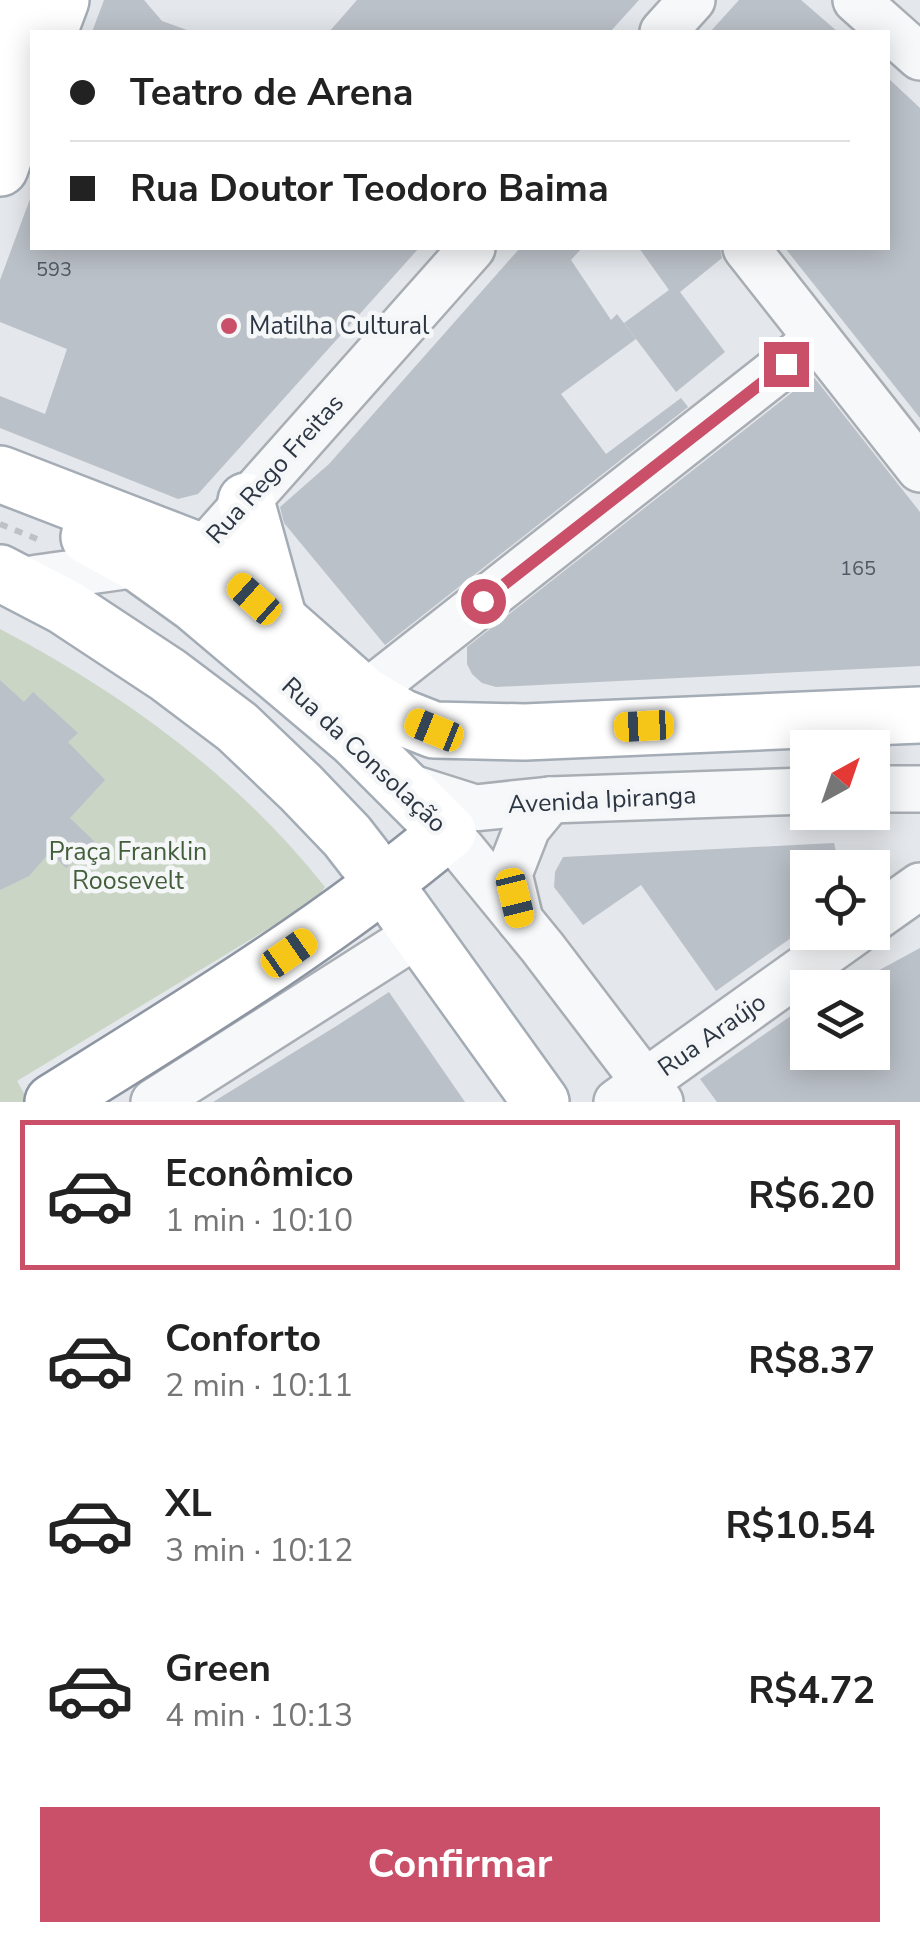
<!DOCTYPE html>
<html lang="pt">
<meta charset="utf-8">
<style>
:root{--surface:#fff;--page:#f6f6f6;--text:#222;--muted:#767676;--line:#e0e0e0;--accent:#c95068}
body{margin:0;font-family:"Nunito Sans",sans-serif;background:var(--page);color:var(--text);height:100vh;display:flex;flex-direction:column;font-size:38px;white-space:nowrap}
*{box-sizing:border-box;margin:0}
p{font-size:32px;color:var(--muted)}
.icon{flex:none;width:55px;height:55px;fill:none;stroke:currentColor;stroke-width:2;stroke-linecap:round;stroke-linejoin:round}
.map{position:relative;height:1102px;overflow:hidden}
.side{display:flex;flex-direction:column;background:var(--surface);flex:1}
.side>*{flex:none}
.top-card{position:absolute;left:30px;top:30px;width:860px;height:220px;border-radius:0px;box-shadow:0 5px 25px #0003;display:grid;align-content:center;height:220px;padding:0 40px;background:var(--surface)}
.needle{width:65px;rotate:40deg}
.controls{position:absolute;left:790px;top:730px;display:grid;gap:20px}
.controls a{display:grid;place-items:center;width:100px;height:100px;border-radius:0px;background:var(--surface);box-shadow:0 5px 25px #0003;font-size:50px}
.end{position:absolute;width:45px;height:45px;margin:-22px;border:12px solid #c95068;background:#fff;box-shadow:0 0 0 5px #fff}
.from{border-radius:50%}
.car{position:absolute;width:30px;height:60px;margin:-30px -15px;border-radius:12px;box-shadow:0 0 8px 2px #0007;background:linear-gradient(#f5c518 24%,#345 0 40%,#f5c518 0 76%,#345 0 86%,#f5c518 0)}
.top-card b{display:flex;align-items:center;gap:35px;height:95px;font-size:38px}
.top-card b+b{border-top:2px solid var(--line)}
.top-card i{width:25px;height:25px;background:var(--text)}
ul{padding:18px 0 0;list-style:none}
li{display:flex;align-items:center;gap:30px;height:150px;margin:0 20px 15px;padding:0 20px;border:5px solid transparent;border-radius:0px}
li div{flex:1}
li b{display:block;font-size:38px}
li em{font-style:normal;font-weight:700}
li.selected{border-color:var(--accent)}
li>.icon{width:90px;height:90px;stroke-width:1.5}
.button{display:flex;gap:20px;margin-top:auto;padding:20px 40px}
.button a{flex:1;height:115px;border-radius:0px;background:var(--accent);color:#fff;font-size:40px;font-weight:700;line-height:115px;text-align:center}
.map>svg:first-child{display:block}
</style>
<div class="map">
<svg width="920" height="1102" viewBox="0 0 920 1102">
<rect width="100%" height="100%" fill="#e4e7eb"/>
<path fill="#cad5c6" d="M 0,629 C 124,694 238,777 325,887 L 317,898 L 281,921 L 17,1081 L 29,1102 L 0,1102 Z"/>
<g fill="#bbc1c8">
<polygon points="104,0 144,0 162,21 187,30 186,32 92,32"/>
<polygon points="357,0 639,0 610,32 329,32"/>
<polygon points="739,0 801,0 838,32 710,32"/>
<polygon points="888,78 920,108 920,418 785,248 888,248"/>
<polygon points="30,199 32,200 32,248 419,248 198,494 178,499 0,428 0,396 45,414 67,349 0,322 0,280"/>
<polygon points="520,248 582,248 571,260 611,320 617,314 636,339 561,394 606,454 681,398 688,407 385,645 284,523 280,507 329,464"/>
<polygon points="639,248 720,248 722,258 680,292 725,352 676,392 624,323 669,290"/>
<polygon points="813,376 920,512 920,666 496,687 482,683 472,674 467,664 467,647"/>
<polygon points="0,680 24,702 33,692 78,733 68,742 105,780 70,818 96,843 66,868 50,852 29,876 0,890"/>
<polygon points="834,843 840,868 808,868 808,926 716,991 641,885 583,925 554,887 555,872 563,857"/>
<polygon points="920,948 920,1102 717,1102 700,1079 808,1004 808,1052 872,1052 872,974"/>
<polygon points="389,992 465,1102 213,1102 338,1025"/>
</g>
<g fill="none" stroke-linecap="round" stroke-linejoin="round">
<defs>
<g id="minor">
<polyline points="856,0 920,57"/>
<polyline points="663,32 692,0"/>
<polyline points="746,248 920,469"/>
<path d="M 19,581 C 81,571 141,566 202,552 L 472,248"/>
<polyline points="364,695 817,339"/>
<polyline points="402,785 475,808 550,800 808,791"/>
<polyline points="872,789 920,789"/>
<polyline points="448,832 542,947 660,1102"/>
<polyline points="520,920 509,874 527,828 550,800"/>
<polyline points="872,920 920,886"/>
<polyline points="154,1102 418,934"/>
<polyline points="617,1102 855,932"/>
</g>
<g id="major">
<polyline points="49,32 61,0"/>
<polyline points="0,168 32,79"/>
<polyline points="0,474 202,552 364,695 401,717 434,730 525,732 920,715"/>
<polyline points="246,501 279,620"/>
<polyline points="89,537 142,566 195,604 355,739 448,832"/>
<polyline points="0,573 65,607 168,675 237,727 301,788 347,836 385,885 541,1102"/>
</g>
<g id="highway">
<polyline points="0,61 23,0"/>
<path d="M 53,1102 C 189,1017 325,935 448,832"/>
</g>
</defs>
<use href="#minor" stroke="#a9aeb5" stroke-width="50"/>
<use href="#major" stroke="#a4acb6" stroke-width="60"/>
<use href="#highway" stroke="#8c95a1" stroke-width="60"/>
<polyline stroke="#bec2c7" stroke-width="6" stroke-dasharray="8 8" stroke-linecap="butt" points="0,524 37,539"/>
<use href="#minor" stroke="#f7f8fa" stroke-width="45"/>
<use href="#major" stroke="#fff" stroke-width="55"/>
<use href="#highway" stroke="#fff" stroke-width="55"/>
</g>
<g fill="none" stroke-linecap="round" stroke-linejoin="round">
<polyline stroke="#c95068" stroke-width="12" points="483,601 786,364"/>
</g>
<circle fill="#c95068" stroke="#f4f6f8" stroke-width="4" cx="229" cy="326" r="10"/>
<g text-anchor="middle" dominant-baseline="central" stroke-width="9" stroke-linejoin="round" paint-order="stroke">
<g font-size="20" fill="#505964">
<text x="54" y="269">593</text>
<text x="858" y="568">165</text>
</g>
<g font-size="25" fill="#2c3643" stroke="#f4f6f8" text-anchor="start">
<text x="249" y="326">Matilha Cultural</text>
</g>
<g font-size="25" fill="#2c3643" stroke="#f4f6f8">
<text transform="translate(275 469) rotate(-48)">Rua Rego Freitas</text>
<text transform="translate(364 755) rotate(43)">Rua da Consolação</text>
<text transform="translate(602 800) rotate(-3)">Avenida Ipiranga</text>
<text transform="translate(712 1035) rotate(-35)">Rua Araújo</text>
</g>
<g font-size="25" fill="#435e3a" stroke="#f4f6f8">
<text x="128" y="852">Praça Franklin<tspan x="128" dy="29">Roosevelt</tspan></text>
</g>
</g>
</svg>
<div class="controls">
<a><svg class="needle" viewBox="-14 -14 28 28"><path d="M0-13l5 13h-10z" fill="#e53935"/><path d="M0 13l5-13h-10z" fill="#767676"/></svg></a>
<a><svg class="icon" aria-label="locate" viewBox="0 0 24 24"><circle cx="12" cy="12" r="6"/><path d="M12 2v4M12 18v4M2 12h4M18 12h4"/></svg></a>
<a><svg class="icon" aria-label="layers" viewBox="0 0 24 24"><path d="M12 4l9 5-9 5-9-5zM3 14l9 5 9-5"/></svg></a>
</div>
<i class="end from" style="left:483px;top:601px"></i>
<i class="end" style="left:786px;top:364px"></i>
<i class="car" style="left:254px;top:599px;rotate:312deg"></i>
<i class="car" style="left:644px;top:726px;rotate:267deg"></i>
<i class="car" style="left:434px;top:730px;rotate:292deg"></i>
<i class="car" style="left:515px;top:898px;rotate:166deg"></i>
<i class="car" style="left:289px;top:953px;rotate:55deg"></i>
<div class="top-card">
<b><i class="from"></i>Teatro de Arena</b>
<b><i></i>Rua Doutor Teodoro Baima</b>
</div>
</div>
<section class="side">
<ul>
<li class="selected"><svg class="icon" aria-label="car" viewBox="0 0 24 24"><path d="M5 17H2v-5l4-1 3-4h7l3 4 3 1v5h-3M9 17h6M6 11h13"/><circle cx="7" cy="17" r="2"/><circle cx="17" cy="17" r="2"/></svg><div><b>Econômico</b><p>1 min · 10:10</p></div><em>R$6.20</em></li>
<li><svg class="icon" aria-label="car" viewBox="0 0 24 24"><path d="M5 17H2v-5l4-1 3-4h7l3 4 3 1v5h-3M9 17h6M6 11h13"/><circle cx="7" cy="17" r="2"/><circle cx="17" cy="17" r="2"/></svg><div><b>Conforto</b><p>2 min · 10:11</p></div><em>R$8.37</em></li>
<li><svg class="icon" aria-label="car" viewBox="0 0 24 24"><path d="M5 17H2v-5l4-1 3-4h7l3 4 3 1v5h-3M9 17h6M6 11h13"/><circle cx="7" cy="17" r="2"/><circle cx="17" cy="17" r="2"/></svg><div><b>XL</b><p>3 min · 10:12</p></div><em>R$10.54</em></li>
<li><svg class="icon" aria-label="car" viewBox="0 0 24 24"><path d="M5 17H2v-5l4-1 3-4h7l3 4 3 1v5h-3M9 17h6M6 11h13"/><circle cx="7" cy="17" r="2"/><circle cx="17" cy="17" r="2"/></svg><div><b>Green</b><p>4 min · 10:13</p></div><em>R$4.72</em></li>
</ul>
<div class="button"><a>Confirmar</a></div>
</section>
